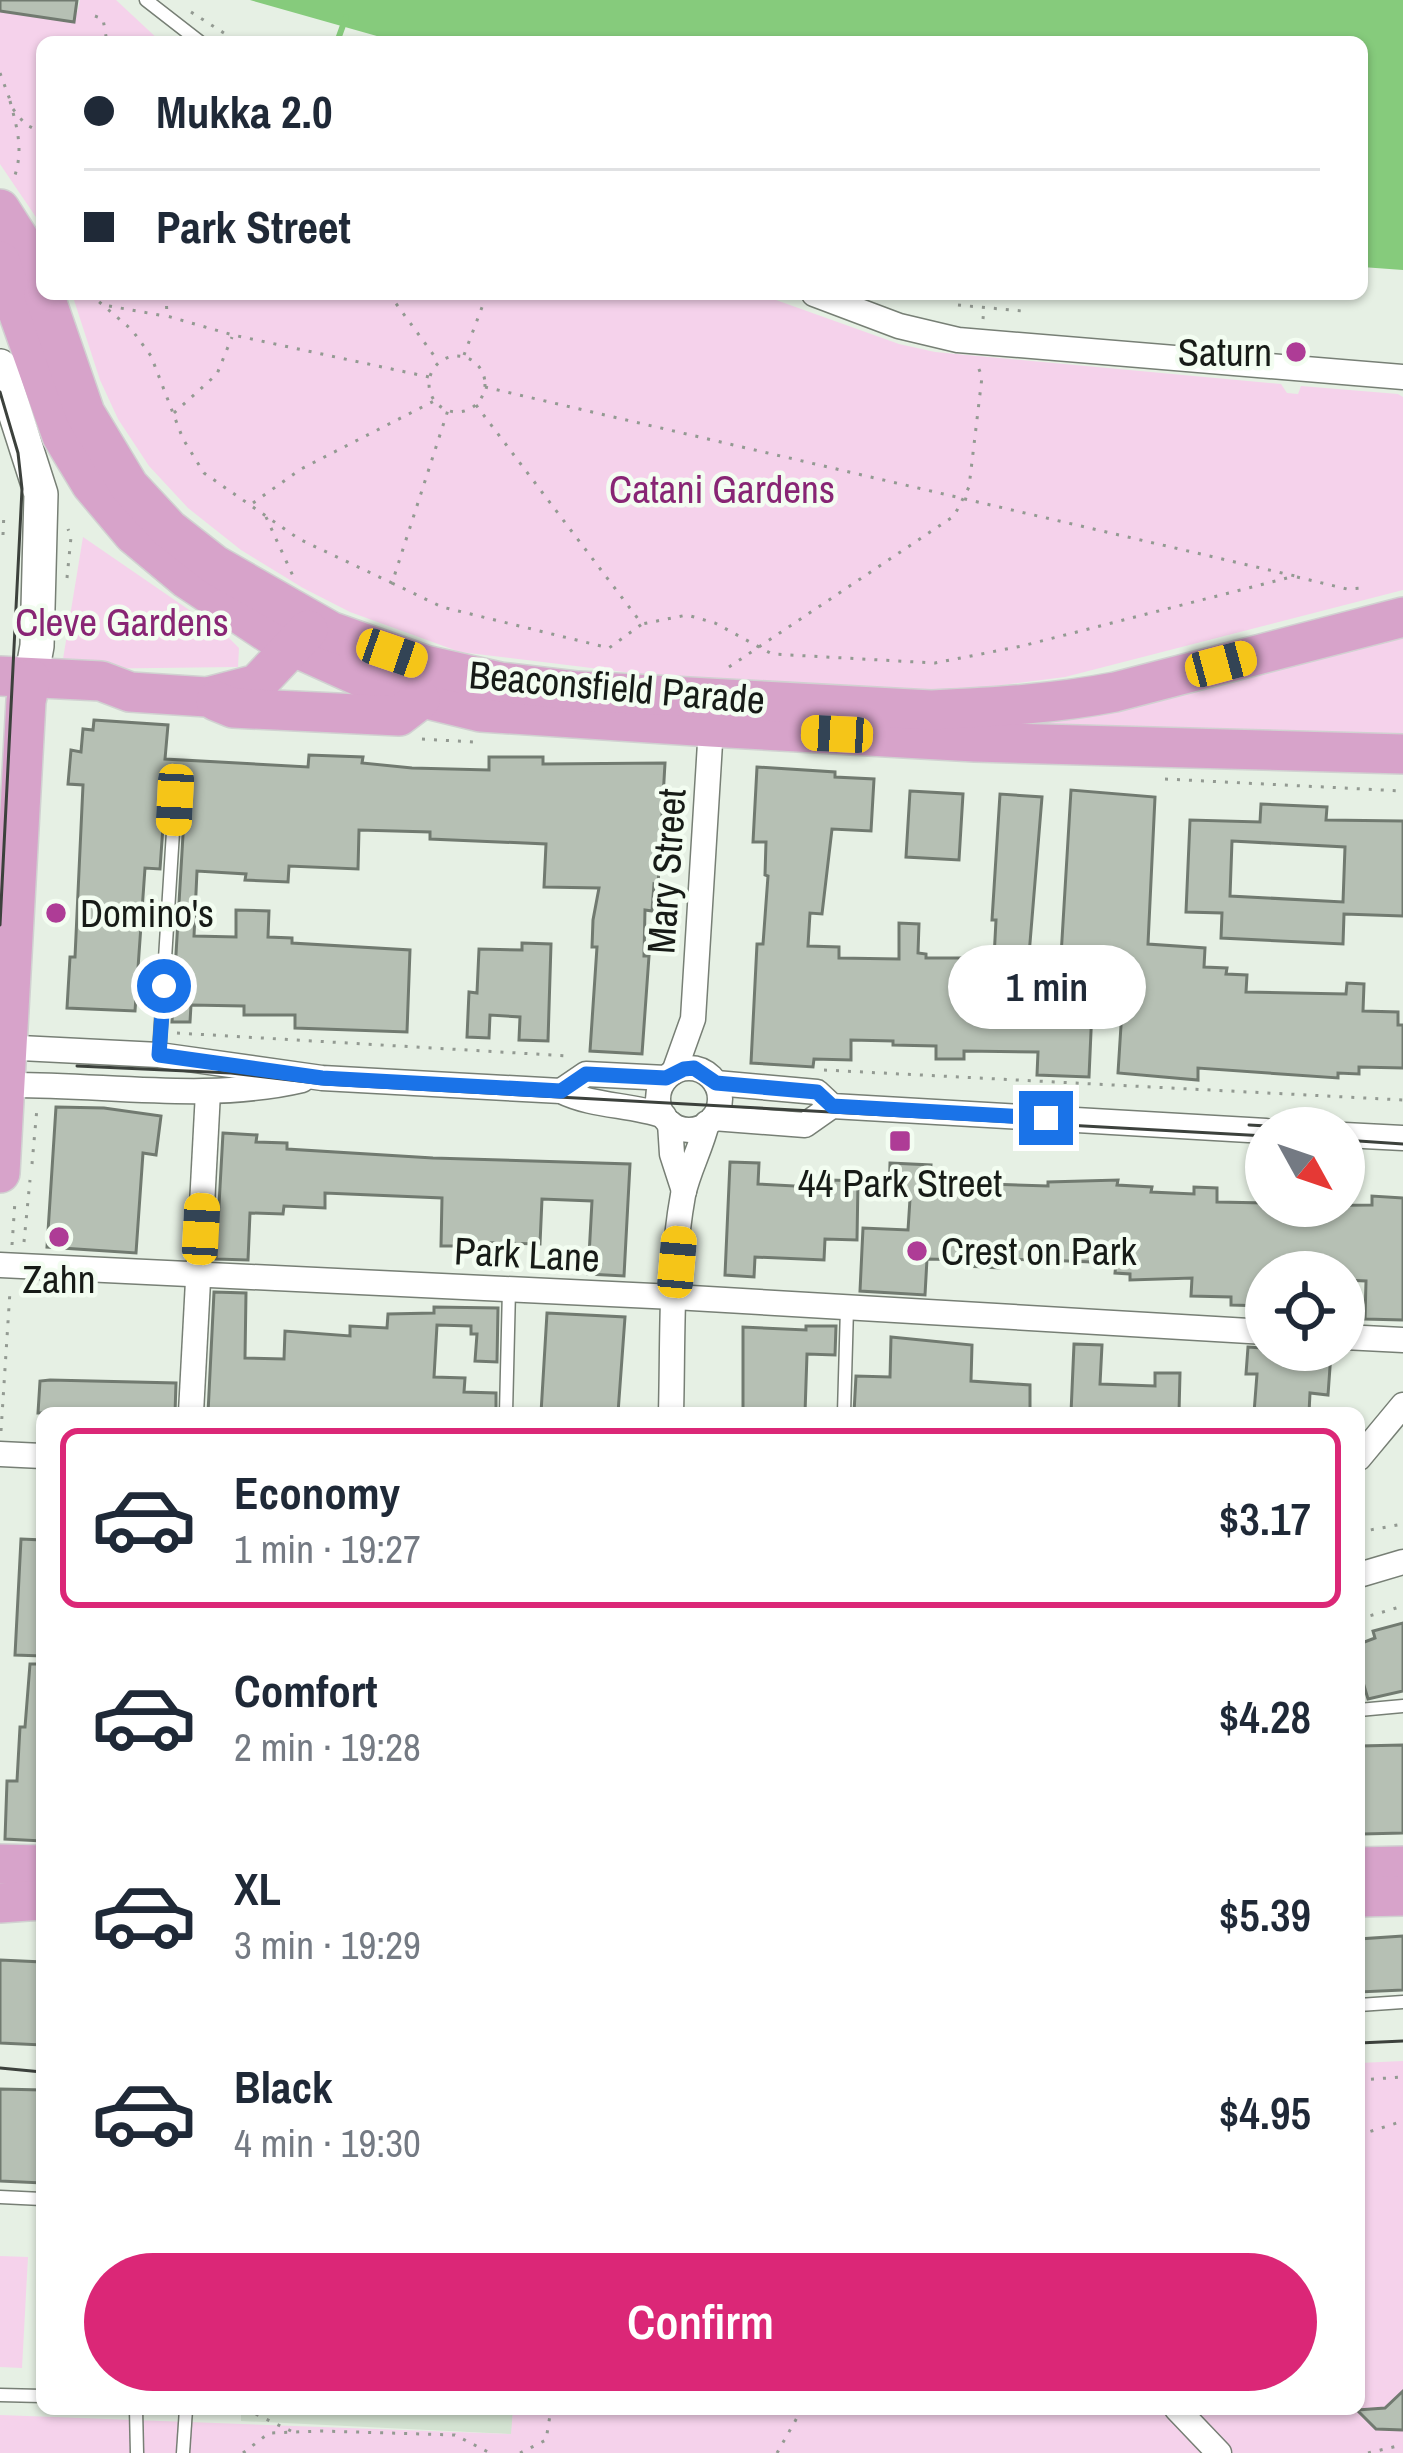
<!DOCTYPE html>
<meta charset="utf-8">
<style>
:root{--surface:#fff;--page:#f6f6f7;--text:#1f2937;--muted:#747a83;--line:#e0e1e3;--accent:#db2777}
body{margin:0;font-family:"Archivo Narrow",sans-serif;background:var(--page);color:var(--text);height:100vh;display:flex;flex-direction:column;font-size:45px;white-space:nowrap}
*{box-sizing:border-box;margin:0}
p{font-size:39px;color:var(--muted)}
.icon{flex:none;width:66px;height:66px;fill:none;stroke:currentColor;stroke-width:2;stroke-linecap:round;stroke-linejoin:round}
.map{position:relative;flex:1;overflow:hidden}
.details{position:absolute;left:36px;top:1407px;width:1329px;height:1008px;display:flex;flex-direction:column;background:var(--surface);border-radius:18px;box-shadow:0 3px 9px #0004}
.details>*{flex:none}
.banner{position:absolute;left:36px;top:36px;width:1332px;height:264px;border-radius:18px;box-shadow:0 3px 9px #0004;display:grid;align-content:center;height:264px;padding:0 48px;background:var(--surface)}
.needle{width:78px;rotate:130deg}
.fabs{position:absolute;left:1245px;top:1107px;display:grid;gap:24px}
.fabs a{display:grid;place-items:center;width:120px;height:120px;border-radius:50%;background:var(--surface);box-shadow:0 3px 9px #0004;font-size:60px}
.end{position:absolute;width:54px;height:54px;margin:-27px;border:15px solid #1a73e8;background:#fff;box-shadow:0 0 0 6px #fff}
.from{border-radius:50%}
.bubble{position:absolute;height:84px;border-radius:42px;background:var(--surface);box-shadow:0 3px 9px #0004;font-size:39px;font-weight:600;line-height:84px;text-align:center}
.car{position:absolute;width:36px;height:72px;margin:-36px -18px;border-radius:15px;box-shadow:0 0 9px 3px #0007;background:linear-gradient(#f5c518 24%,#345 0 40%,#f5c518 0 76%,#345 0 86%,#f5c518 0)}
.banner b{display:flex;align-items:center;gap:42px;height:114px;font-size:45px}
.banner b+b{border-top:3px solid var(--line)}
.banner i{width:30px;height:30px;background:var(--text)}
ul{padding:21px 0 0;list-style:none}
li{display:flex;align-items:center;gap:36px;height:180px;margin:0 24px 18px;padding:0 24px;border:6px solid transparent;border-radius:18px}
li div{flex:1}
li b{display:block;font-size:45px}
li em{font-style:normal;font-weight:600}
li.active{border-color:var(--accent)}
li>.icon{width:108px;height:108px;stroke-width:1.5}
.button{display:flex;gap:24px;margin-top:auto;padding:24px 48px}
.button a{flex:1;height:138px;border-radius:72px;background:var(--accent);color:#fff;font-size:48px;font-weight:600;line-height:138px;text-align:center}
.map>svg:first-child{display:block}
</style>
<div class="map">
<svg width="1403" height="2453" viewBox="0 0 1403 2453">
<rect width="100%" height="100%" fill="#e6f0e4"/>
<polygon fill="#d4e3d2" points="241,2409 513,2409 512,2434 241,2421"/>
<g fill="#f5d2eb">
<polygon points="0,0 77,0 77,13 80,0 116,0 161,42 42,42 42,226 0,164"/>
<polygon points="72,294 759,294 899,344 935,352 1281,384 1287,393 1298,394 1301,386 1398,394 1403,397 1403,590 1065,677 930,694 706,682 460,652 350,612 303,588 241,550 188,508 149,466 118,419 100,380"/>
<polygon points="83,537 227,636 239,648 238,667 74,669 62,665"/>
<polygon points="1403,634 1403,744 1000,724"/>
<polygon points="1403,2061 1403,2453 0,2453 0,2415 511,2434 513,2409 1359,2409 1359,2063"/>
<polygon points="0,2256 28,2257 22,2368 0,2367"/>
</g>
<polygon fill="#86cb7c" points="250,0 1403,0 1403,270 1362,267 1362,42 398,42"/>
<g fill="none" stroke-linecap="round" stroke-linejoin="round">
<polyline stroke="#86cb7c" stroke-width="6" points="337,42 346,17"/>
</g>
<g fill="#b6c0b4" stroke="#717a70" stroke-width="3" fill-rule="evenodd">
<polygon points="0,0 77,0 74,22 0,11"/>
<polygon points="94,720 168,725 165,759 308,767 309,755 363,757 362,763 412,768 489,770 489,757 543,757 543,764 665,763 658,885 654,884 652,911 645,910 644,956 649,956 642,1054 590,1051 597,947 592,947 593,920 599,888 544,887 546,844 430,839 430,832 359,830 358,869 289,866 288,882 245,880 246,874 197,871 194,936 236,937 236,910 269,911 268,937 292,938 292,943 410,950 407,1032 295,1028 295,1015 244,1015 244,1006 191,1005 190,1022 172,1022 185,801 177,790 169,791 165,798 160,869 145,868 135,1011 67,1008 70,957 75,957 83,785 68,784 71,750 81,752 83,729 93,730"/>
<polygon points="757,767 835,772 835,777 874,779 871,831 832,829 822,914 810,913 808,946 839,947 839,958 899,959 899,923 919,924 918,953 926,954 926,958 994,958 996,920 992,920 1000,794 1042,797 1029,955 1061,956 1071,790 1155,797 1148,944 1205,948 1204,967 1227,968 1226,974 1247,975 1246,992 1346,994 1347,983 1364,984 1363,1011 1398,1012 1398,1025 1403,1025 1403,1068 1359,1067 1359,1074 1338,1073 1338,1078 1198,1068 1198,1080 1118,1073 1124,978 1032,973 1031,1007 1092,1009 1089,1077 1037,1075 1038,1052 964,1051 964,1059 936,1059 936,1046 893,1045 893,1041 851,1040 851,1060 814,1059 813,1067 751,1063 757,944 763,944 768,876 765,875 766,842 753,842"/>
<polygon points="910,791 963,794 959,860 906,857"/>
<path d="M 1261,804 L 1327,807 L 1326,820 L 1403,821 L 1403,916 L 1344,914 L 1343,944 L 1221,938 L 1222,913 L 1186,912 L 1190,820 L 1260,822 ZM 1232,841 L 1345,847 L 1343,902 L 1230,896 Z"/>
<polygon points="522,943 551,944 548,1041 519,1040 520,1017 490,1015 489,1038 467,1037 469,992 477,993 479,949 522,950"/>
<polygon points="56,1107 104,1108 161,1116 156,1155 143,1153 136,1253 47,1247"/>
<polygon points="223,1133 257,1135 256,1142 287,1143 287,1149 433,1158 630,1164 624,1276 588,1274 592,1201 542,1199 540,1244 461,1242 461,1246 441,1246 442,1198 325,1193 325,1208 284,1206 283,1214 250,1213 248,1260 216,1259"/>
<polygon points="730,1162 759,1163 758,1184 831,1188 831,1180 858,1181 857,1240 825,1239 824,1260 755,1257 754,1277 725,1275"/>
<polygon points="890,1163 931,1165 930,1182 1048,1186 1048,1182 1118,1180 1117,1185 1152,1187 1151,1192 1194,1194 1194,1187 1217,1188 1217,1202 1266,1203 1266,1206 1372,1205 1372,1196 1403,1198 1403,1320 1365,1319 1366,1281 1344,1280 1344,1272 1266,1272 1266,1306 1231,1305 1231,1297 1191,1296 1192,1278 1130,1280 1130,1274 1115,1273 1116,1263 1044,1260 999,1259 999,1268 967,1266 967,1260 927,1259 925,1295 860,1291 863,1228 908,1230 910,1199 889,1198"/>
<polygon points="214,1292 246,1293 245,1358 284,1359 285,1331 350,1336 350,1326 387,1328 388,1314 434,1313 434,1307 498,1308 497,1362 475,1361 477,1334 471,1334 471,1326 437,1325 434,1377 465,1378 464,1392 496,1393 496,1413 208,1413"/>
<polygon points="547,1313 625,1317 618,1413 541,1413"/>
<polygon points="806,1326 836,1326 835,1355 807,1354 805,1413 743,1413 743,1327 806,1330"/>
<polygon points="891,1337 972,1345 971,1381 1030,1385 1030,1413 854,1413 856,1376 890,1377"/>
<polygon points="1074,1344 1102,1345 1100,1384 1155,1386 1155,1373 1180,1373 1179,1413 1071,1413"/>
<polygon points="1248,1347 1331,1353 1328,1395 1310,1393 1309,1413 1254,1413 1257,1374 1246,1374"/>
<polygon points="50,1380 176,1383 175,1413 38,1413 40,1381"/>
<polygon points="21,1539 42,1540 42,1656 15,1655"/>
<polygon points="1403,1623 1403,1691 1368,1699 1359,1669 1359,1644 1375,1638 1373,1631"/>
<polygon points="30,1664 42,1664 42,1841 5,1839 7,1781 17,1781 20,1727 25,1727"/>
<polygon points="1403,1745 1403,1833 1363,1834 1360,1746"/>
<polygon points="1403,1936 1403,1990 1359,1992 1359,1939"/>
<polygon points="0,1960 42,1962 42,2045 0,2043"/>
<polygon points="0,2089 42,2090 42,2183 0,2181"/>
<polygon points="1403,2391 1403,2430 1376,2429 1357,2410 1385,2408"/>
</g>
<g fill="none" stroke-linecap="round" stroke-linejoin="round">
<defs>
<g id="lane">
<polyline points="146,0 200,42"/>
<polyline points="159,1054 175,800"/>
<polyline points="506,1413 509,1289"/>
<polyline points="844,1413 847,1308"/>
<polyline points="1359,1710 1403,1706"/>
<polyline points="1359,2005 1403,2002"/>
<polyline points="0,2197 42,2199"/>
<polyline points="0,2395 42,2396"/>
<polyline points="136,2409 137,2453"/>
<polyline points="183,2453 186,2409"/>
</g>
<g id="street">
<polyline points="814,294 899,326 958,340 1403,377"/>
<path d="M 0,1047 L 159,1055 L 322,1078 L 561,1091 C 594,1107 630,1104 664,1116"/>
<circle cx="689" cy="1099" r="31"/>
<polyline points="674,1072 693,1019 711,727"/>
<polyline points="716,1083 817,1092 832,1106 1266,1131"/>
<path d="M 0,1085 C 100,1083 204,1103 302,1080"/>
<polyline points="561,1091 586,1074 666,1078"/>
<polyline points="713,1118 805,1125 832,1106"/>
<polyline points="670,1123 672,1154 684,1191"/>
<polyline points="1344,1135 1403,1138"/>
<polyline points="0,1265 674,1297 1266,1332"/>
<polyline points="1344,1337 1403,1340"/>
<polyline points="191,1413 208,1092"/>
<path d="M 671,1413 C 673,1341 670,1266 683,1195 C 688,1171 701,1148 707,1123"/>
<polyline points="0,1454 42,1456"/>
<polyline points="1359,1458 1403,1405"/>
<polyline points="1359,1575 1403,1562"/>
<polyline points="1177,2409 1219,2453"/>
</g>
<polyline id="secondary" points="0,366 41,494 37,646 31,679"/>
<g id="primary">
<polyline points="0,209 28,253 42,288"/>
<polyline points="0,261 62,436 91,484 133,534 187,579 279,640 390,690 481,712 711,727 975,742 1403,754"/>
<path d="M 44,294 L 85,413 L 129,486 L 169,529 L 215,565 L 330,631 L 425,665 L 500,682 L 578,691 L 931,710 C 992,707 1054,704 1115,692 L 1403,617"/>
<polyline points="0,676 101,681 130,692 207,697 257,684 308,630"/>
<polyline points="216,701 233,708 399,716 420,700"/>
<polyline points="0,1173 26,701 31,679"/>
<polyline points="0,1864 42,1865"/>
<polyline points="1359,1867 1403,1866"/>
<polyline points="1359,1897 1403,1896"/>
<polyline points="0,1903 42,1900"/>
</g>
</defs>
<use href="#lane" stroke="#777f75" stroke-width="15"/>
<use href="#street" stroke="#777f75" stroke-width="27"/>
<use href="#secondary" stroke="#777f75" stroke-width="36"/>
<use href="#primary" stroke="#d1d1d1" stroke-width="42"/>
<g stroke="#939a92" stroke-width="3" stroke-dasharray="3 9" stroke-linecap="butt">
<polyline points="191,12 238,42"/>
<polyline points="95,16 103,19 107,42"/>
<polyline points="0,73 10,100"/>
<path d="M 10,101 C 18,131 24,152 13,181"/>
<polyline points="13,109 25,124 42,133"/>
<polyline points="42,192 39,205 42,208"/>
<polyline points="90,294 132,330 151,356 183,439 204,473 299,539 392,583 448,410"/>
<polyline points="166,294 167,316 233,335 429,377"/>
<polyline points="389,294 438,361"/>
<polyline points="958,305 1022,311"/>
<polyline points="109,306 165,316"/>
<polyline points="983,319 984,308"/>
<polyline points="464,355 487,294"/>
<circle cx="457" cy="384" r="28"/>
<polyline points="485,387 1295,576 1022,646 935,663 772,654 715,623 687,615 642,624"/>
<polyline points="174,413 217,374 232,337"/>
<polyline points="253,503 301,469 434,401"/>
<polyline points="266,517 293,576"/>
<polyline points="3,535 4,512"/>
<polyline points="1297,577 1347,589 1362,588"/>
<polyline points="67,578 71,537 68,529"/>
<polyline points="392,583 442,607 609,648 642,624 476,405"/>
<polyline points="729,667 954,516 969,487 982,377 977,364"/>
<polyline points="422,739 473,742"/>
<polyline points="1165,779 1403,791"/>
<polyline points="177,1033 569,1056"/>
<polyline points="824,1070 1403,1100"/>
<polyline points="32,1164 37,1108"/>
<polyline points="24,1242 30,1180"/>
<polyline points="12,1245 15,1201"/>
<polyline points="1,1431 10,1291"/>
<polyline points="1359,1532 1403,1524"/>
<polyline points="1359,1619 1403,1606"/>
<polyline points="1359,2080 1403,2077"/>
<polyline points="1359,2135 1403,2121"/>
<polyline points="245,2409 291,2431"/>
<polyline points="243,2453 269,2433 322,2431 455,2435 490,2453"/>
<polyline points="520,2453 546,2440 551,2409"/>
<polyline points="777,2453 802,2409"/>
<polyline points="1368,2453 1402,2445"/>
</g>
<use href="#lane" stroke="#fff" stroke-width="12"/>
<use href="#street" stroke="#fff" stroke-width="24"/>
<use href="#secondary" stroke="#fff" stroke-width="33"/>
<use href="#primary" stroke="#d7a3ca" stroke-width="39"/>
<g stroke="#3c413c" stroke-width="3">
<polyline points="0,392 18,453 22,489 0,925"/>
<polyline points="77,1066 231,1073 324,1084 1266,1136"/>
<polyline points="1249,1125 1306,1128"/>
<polyline points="1344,1140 1403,1144"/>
<polyline points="1359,2043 1403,2041"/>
<polyline points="0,2068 42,2072"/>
</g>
</g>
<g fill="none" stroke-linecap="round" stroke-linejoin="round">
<polyline stroke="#1a73e8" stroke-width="15" points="164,986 159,1055 322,1078 561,1091 586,1074 666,1078 684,1069 694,1068 716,1083 817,1092 832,1106 1046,1118"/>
</g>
<g fill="#ae3c96" stroke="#f3fdf1" stroke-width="4.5">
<circle cx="1296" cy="352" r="12"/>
<circle cx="56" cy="913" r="12"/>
<rect x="888" y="1129" width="24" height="24" rx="6"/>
<circle cx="59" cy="1237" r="12"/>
<circle cx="917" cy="1251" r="12"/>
</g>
<g text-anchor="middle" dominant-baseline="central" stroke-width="9" stroke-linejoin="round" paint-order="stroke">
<g font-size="39" fill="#171b17" stroke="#f3fdf1" text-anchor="start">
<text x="1272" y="352" text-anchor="end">Saturn</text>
<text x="80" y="913">Domino's</text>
<text x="900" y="1183" text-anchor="middle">44 Park Street</text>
<text x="941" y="1251">Crest on Park</text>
<text x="59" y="1279" text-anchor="middle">Zahn</text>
</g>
<g font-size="39" fill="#882574" stroke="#f3fdf1">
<text x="722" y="489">Catani Gardens</text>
<text x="122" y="622">Cleve Gardens</text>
</g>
<g font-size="39" fill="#171b17" stroke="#f3fdf1">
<text transform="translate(617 687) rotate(5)">Beaconsfield Parade</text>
<text transform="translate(666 871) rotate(-86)">Mary Street</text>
<text transform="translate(527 1254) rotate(3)">Park Lane</text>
</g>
</g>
</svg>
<div class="fabs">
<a><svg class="needle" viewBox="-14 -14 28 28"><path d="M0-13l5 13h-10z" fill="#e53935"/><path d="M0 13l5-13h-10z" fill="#747a83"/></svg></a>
<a><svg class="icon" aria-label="locate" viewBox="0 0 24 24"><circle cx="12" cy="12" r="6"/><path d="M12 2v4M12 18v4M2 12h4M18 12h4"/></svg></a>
</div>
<i class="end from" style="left:164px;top:986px"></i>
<i class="end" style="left:1046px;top:1118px"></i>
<div class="bubble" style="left:948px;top:945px;width:198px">1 min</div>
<i class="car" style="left:392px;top:653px;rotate:109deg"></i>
<i class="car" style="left:1221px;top:664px;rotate:75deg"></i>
<i class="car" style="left:837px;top:734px;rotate:273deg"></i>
<i class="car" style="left:175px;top:800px;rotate:183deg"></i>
<i class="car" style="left:201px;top:1229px;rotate:3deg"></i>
<i class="car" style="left:677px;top:1262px;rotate:5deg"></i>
<div class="banner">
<b><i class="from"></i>Mukka 2.0</b>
<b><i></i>Park Street</b>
</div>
<section class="details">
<ul>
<li class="active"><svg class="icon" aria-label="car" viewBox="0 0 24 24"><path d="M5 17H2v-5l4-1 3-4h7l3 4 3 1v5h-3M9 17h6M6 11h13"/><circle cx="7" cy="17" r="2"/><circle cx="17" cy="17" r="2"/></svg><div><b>Economy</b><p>1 min · 19:27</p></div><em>$3.17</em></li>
<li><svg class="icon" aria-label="car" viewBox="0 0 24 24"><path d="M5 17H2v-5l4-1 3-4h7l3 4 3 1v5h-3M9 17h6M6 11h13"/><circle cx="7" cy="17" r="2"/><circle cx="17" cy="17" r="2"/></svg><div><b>Comfort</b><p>2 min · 19:28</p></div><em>$4.28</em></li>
<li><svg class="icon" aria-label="car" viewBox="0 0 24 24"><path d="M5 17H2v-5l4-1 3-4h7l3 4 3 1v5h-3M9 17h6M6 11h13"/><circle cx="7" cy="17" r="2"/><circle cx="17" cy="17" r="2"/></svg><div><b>XL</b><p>3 min · 19:29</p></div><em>$5.39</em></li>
<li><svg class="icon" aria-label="car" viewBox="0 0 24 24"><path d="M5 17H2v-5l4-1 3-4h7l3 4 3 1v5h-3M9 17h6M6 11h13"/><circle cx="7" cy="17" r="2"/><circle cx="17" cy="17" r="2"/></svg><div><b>Black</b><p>4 min · 19:30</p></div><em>$4.95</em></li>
</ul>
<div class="button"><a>Confirm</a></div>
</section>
</div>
